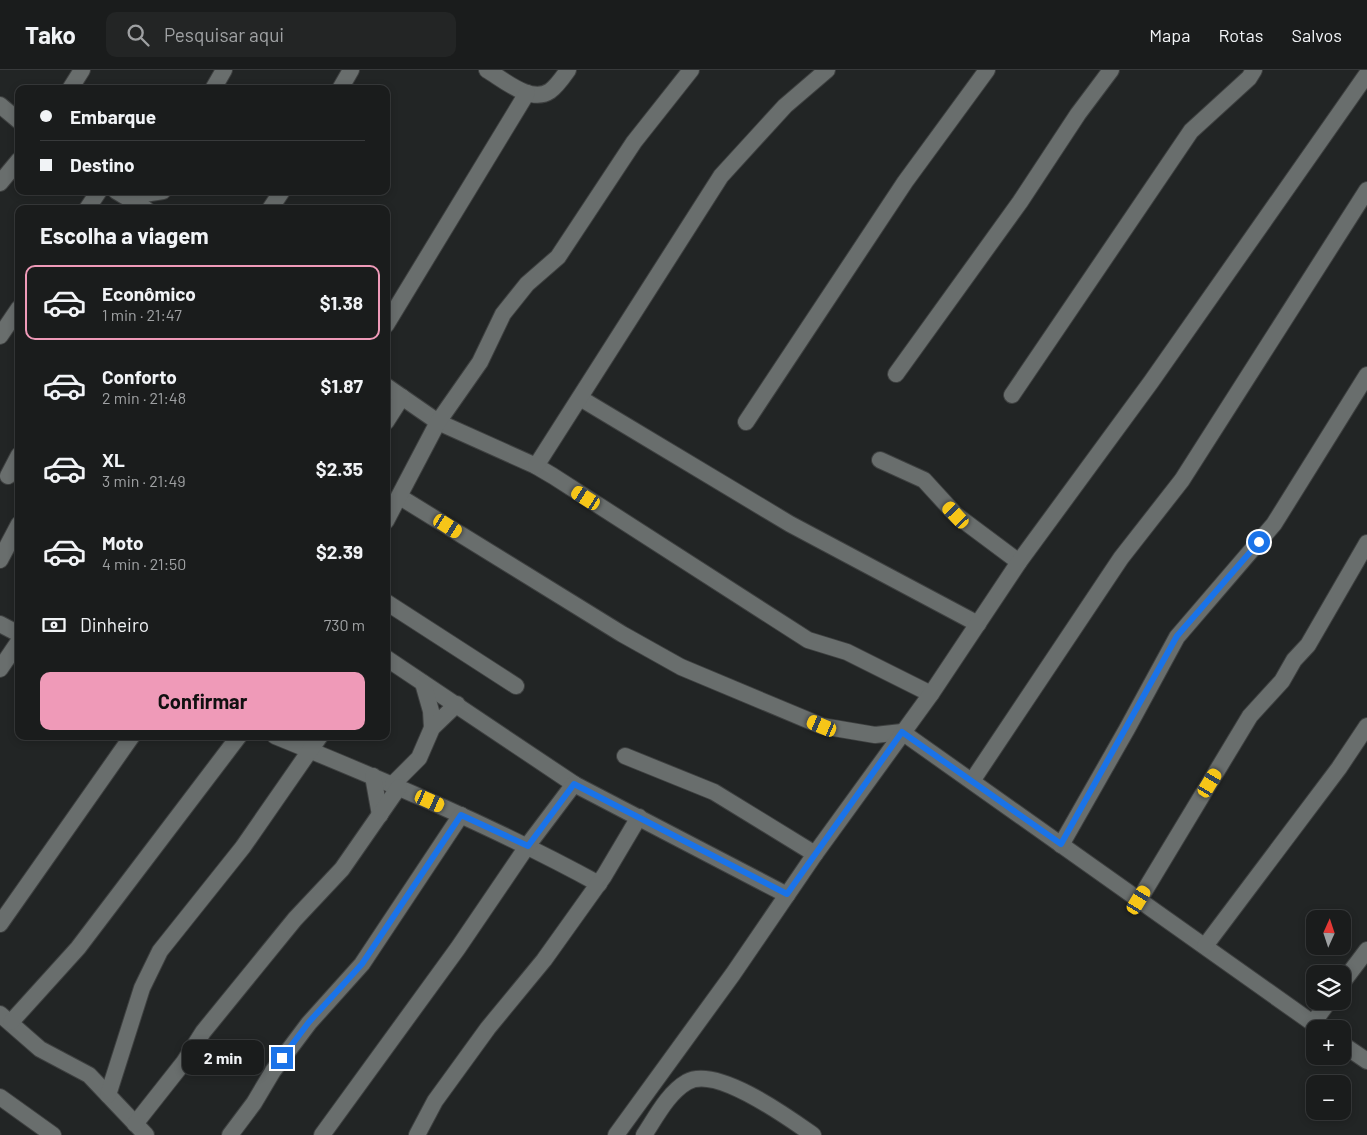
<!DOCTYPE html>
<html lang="pt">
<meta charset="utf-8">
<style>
:root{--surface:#1a1c1c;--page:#232525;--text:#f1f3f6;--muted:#9fa1a3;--line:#383a3b;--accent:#ef9ab8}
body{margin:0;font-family:Barlow,sans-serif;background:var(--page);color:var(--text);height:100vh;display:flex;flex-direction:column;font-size:19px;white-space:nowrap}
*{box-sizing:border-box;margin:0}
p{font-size:16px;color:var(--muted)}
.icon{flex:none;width:28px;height:28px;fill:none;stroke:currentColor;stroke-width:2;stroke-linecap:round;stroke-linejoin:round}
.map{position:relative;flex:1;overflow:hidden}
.drawer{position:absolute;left:15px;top:135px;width:375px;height:535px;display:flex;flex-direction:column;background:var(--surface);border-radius:10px;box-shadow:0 2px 8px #0003,0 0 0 1px var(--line)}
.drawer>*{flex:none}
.top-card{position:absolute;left:15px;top:15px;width:375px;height:110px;border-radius:10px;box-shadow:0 2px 8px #0003,0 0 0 1px var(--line);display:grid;align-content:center;height:110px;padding:0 25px;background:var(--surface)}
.needle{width:32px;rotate:3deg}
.fabs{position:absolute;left:1306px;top:840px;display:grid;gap:10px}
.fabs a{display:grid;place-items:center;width:45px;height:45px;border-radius:10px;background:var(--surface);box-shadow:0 2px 8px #0003,0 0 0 1px var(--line);font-size:25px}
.end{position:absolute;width:22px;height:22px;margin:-11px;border:6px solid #1a73e8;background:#fff;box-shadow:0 0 0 2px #fff}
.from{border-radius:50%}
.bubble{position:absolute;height:35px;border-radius:10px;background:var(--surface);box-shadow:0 2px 8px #0003,0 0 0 1px var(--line);font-size:16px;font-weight:700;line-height:35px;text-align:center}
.car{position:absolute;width:15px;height:30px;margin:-15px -8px;border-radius:6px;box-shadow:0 0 4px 1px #0007;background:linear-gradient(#f5c518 24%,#345 0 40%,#f5c518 0 76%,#345 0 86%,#f5c518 0)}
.top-card b{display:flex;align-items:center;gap:18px;height:48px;font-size:19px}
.top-card b+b{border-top:1px solid var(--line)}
.top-card i{width:12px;height:12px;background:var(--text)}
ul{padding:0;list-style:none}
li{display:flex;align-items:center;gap:15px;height:75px;margin:0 10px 8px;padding:0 15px;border:2px solid transparent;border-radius:10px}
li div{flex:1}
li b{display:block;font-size:19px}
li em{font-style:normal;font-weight:700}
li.active{border-color:var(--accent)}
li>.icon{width:45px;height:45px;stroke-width:1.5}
h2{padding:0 25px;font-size:22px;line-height:60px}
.pay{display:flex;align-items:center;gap:12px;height:55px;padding:0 25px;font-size:19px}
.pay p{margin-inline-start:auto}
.button{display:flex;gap:10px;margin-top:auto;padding:10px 25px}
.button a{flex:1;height:58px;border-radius:10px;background:var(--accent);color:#111;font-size:20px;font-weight:700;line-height:58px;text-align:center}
header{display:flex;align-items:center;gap:30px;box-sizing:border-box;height:70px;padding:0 25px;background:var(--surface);border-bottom:1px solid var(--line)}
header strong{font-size:24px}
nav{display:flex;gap:28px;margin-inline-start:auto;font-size:18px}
.search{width:350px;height:45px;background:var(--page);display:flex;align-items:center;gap:12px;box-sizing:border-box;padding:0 18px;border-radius:10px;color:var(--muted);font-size:19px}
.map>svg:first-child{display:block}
</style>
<header>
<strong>Tako</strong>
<div class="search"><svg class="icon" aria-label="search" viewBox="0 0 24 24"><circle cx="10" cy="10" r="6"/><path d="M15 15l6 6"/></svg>Pesquisar aqui</div>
<nav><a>Mapa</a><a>Rotas</a><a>Salvos</a></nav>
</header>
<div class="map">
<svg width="1367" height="1065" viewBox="0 0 1367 1065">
<rect width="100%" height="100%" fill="#222525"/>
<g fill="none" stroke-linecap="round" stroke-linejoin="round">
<defs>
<g id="minor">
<path d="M 487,0 C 504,10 531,34 550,21 C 557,16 563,7 568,0"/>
<polyline points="70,19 82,0"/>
<polyline points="213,19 224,0"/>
<polyline points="340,19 351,0"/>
<polyline points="0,35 19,51"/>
<polyline points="0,113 19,90"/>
<polyline points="116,121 146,139"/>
<polyline points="144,124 163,121"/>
<polyline points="87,139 99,121"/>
<polyline points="270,139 282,121"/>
<polyline points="386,255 527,23"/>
<polyline points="0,266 19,238"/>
<polyline points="896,304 1020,132 1078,44 1111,0"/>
<polyline points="386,316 438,352 536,396 553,406 808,570 847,582 931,624"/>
<polyline points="1012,325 1191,61 1249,8 1254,0"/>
<polyline points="580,328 790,454 978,554"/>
<polyline points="386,352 402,327"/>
<polyline points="746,352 905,112 987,0"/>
<polyline points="880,390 924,410 956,445 1019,492"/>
<polyline points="536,396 721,106 785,36 827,0"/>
<polyline points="8,406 19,385"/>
<polyline points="400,427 622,564 681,597 822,656 875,665 902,662 1321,959"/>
<polyline points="386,451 438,352 480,292 503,244 527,214 558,187 634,72 691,0"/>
<polyline points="0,490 19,454"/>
<polyline points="386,532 516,616"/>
<polyline points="0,554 19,564"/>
<polyline points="386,588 574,714 787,825"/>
<polyline points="0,599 19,571"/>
<polyline points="423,613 431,641 432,658"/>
<path d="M 275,666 C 385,711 495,757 599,814"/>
<polyline points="625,686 714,722 815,784"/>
<polyline points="373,706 380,745"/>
<polyline points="972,711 1121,488 1182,410 1367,120"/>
<polyline points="393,714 419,688 432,658 457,634"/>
<polyline points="1061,775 1127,659 1177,567 1274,454 1367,305"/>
<polyline points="1139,830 1250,646 1282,611 1294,590 1308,575 1367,473"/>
<polyline points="0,854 132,666"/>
<polyline points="1205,876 1339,698 1367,656"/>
<polyline points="1342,913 1367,880"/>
<polyline points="0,944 40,979 89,1005 146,1065"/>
<polyline points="11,952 78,878 239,666"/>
<polyline points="1313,953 1329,931"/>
<polyline points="1342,974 1367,991"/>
<polyline points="108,1025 142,918 160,881 243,777 320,666"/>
<polyline points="0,1027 53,1065"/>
<polyline points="135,1054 184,992 203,962 295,849 342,799 399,717"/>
<polyline points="230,1065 254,1033 273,1001 309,953 362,894 461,745"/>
<polyline points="322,1065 458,878 528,775 574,714"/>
<polyline points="417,1065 435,1031 488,958 544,890 604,806 639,747"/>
<polyline points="616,1065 733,904 815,784 931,624 1019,492 1151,312 1367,4"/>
<path d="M 644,1065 C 656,1047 668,1023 687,1012 C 716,995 789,1048 813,1065"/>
</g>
</defs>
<use href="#minor" stroke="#3e4040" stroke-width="18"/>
<use href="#minor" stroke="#696e6d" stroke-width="16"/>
</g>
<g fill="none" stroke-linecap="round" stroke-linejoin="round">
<polyline stroke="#1a73e8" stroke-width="6" points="282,988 309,952 362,894 461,745 528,776 574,714 787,824 902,662 1061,774 1177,566 1259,472"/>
</g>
</svg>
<div class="fabs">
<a><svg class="needle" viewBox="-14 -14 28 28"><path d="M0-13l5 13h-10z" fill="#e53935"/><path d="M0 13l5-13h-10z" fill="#9fa1a3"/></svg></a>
<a><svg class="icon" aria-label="layers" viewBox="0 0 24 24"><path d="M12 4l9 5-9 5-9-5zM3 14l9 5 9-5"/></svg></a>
<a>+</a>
<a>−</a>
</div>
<i class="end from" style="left:1259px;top:472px"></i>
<i class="end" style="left:282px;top:988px"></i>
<div class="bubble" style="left:182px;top:970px;width:82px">2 min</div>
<i class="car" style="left:586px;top:428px;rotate:302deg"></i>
<i class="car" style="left:956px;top:445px;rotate:317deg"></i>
<i class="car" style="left:448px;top:456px;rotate:122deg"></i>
<i class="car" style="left:822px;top:656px;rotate:293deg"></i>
<i class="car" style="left:1210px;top:713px;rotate:31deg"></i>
<i class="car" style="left:430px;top:731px;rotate:114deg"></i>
<i class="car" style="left:1139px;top:830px;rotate:31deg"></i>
<div class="top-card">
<b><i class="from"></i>Embarque</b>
<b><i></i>Destino</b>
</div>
<section class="drawer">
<h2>Escolha a viagem</h2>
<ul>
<li class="active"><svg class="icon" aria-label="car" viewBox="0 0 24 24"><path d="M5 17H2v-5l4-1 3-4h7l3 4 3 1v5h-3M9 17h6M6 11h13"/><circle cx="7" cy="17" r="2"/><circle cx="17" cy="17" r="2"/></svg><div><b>Econômico</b><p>1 min · 21:47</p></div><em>$1.38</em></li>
<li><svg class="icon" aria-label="car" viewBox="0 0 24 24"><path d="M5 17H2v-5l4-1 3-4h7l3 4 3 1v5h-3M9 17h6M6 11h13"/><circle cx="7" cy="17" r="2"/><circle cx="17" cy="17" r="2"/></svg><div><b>Conforto</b><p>2 min · 21:48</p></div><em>$1.87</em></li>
<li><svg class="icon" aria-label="car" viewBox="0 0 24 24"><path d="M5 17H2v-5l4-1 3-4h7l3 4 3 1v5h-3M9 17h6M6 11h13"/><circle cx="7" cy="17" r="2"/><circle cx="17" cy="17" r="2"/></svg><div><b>XL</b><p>3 min · 21:49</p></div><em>$2.35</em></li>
<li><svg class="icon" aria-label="car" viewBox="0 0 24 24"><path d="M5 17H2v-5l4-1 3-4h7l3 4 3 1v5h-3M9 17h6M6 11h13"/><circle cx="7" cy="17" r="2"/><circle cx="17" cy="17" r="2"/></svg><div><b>Moto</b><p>4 min · 21:50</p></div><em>$2.39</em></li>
</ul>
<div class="pay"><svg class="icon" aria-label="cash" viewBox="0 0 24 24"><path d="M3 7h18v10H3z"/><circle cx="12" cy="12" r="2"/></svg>Dinheiro<p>730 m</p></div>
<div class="button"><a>Confirmar</a></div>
</section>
</div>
